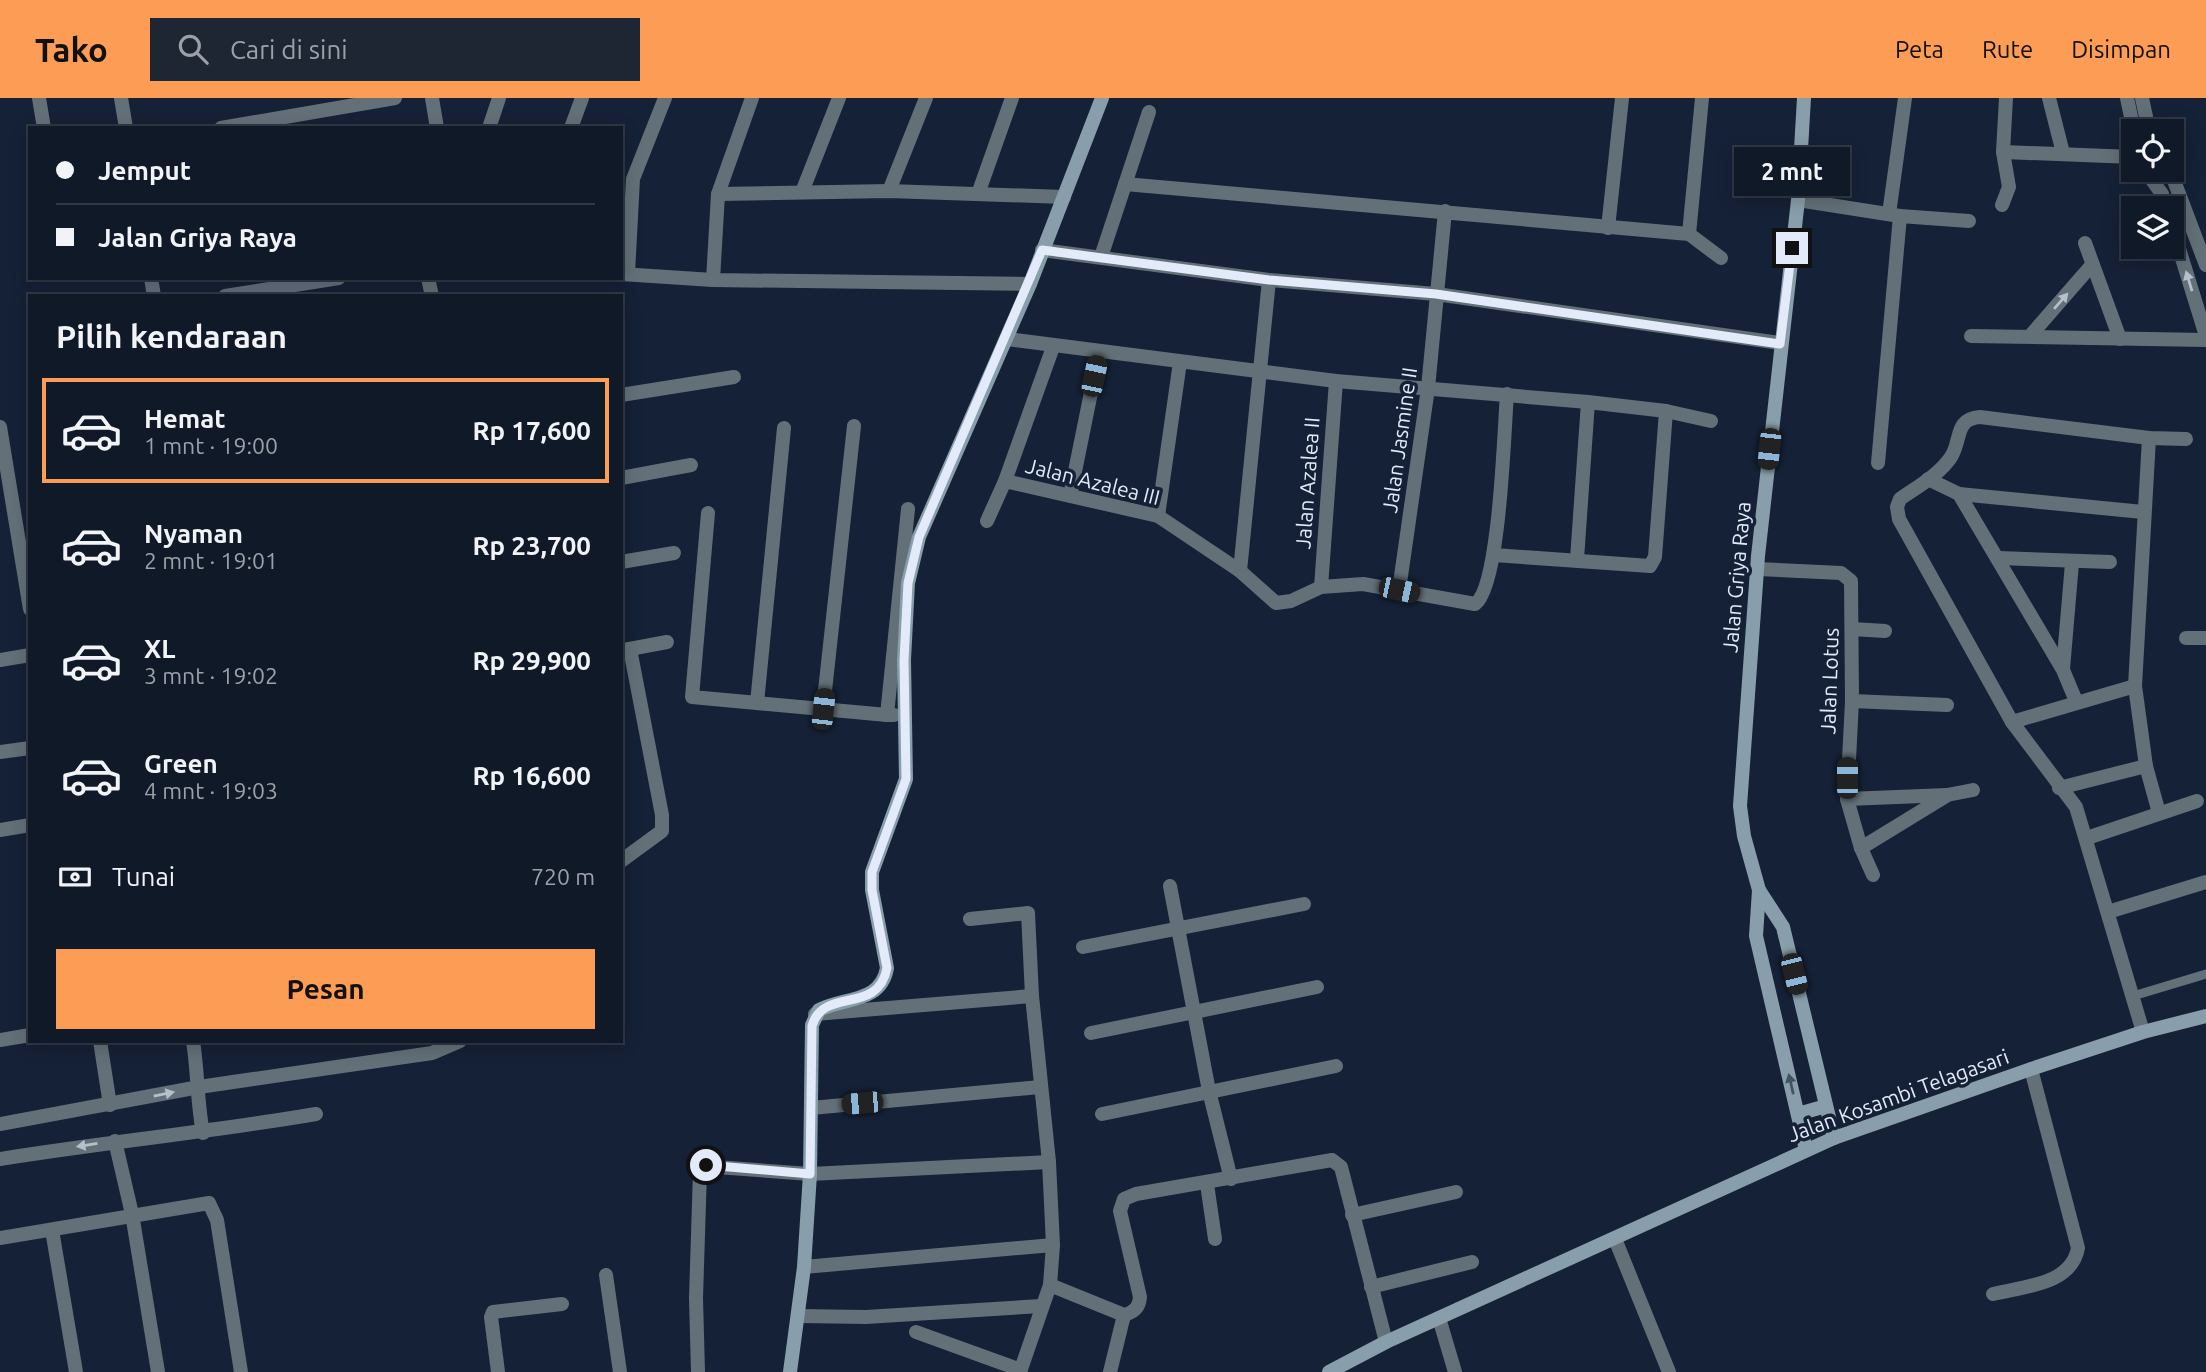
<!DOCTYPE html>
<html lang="id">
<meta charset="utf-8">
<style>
:root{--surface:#101928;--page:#1e2634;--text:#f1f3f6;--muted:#9ca0a8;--line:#303845;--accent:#fd9d55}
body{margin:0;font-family:Ubuntu,sans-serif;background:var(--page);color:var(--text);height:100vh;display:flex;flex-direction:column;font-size:26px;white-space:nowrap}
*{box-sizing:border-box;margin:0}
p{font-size:23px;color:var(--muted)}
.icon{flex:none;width:38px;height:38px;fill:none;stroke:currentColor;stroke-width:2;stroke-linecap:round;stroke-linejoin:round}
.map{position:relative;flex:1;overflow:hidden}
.panel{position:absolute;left:28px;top:196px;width:595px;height:749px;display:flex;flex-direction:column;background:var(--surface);border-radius:0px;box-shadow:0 4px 18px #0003,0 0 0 2px var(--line)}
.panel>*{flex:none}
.hud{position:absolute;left:28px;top:28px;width:595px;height:154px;border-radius:0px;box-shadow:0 4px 18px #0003,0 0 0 2px var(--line);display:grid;align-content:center;height:154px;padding:0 28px;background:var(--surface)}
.tools{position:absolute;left:2121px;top:21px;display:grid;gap:14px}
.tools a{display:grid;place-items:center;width:63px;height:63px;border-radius:0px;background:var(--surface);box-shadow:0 4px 18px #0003,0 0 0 2px var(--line);font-size:35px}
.end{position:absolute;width:32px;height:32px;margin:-16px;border:9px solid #e3ebfa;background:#111;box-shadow:0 0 0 4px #111}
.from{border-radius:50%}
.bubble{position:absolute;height:49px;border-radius:0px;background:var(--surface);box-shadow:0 4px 18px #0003,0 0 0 2px var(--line);font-size:23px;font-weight:700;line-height:49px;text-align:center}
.car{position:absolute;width:21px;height:42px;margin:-21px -10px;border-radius:9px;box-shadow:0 0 5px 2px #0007;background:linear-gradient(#222 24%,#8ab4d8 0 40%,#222 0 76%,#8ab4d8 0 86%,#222 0)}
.hud b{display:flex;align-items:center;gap:24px;height:66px;font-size:26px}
.hud b+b{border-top:2px solid var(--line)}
.hud i{width:18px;height:18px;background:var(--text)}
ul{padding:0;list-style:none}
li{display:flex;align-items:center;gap:21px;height:105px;margin:0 14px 10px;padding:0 14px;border:4px solid transparent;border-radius:0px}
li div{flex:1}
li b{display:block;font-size:26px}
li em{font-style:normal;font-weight:700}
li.current{border-color:var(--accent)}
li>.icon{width:63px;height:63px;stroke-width:1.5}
h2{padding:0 28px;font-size:32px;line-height:84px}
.pay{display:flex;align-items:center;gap:18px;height:77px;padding:0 28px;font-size:26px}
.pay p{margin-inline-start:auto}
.cta{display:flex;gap:14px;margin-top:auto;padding:14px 28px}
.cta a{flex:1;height:80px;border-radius:0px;background:var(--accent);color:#111;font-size:28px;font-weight:700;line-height:80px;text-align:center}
header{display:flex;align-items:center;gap:42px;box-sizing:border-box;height:98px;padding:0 35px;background:var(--accent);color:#111}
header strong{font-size:33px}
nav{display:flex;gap:38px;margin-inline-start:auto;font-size:24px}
.search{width:490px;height:63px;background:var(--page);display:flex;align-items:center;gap:18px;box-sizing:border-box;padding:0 24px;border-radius:0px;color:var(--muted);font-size:26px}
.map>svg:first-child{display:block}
</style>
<header>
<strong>Tako</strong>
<div class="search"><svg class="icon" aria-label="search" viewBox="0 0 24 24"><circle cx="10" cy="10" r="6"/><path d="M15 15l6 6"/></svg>Cari di sini</div>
<nav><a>Peta</a><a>Rute</a><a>Disimpan</a></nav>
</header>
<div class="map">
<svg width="2206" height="1274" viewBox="0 0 2206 1274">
<rect width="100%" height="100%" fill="#152136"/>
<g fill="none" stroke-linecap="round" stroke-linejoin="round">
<polyline stroke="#637078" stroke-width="9" points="2133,898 2206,876"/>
<g stroke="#637078" stroke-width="14">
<polyline points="39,0 44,30"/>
<polyline points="121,0 126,30"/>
<polyline points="432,0 437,30"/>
<polyline points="2049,0 2063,55"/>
<polyline points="2127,0 2134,33"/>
<polyline points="2142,0 2149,33"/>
<polyline points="490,27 499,0"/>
<polyline points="221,30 395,0"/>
<polyline points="571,30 582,0"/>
<polyline points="2003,54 2133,59"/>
<polyline points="2145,72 2162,96 2166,110"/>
<polyline points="2170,72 2206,167"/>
<polyline points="1125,86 1689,136 1721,160"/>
<polyline points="889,93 926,0"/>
<polyline points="802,94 839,0"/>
<polyline points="718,96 889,93 1064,99"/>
<polyline points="978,96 1012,0"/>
<polyline points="1798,102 1900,118 1969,123"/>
<polyline points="2002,107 2009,89 2003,54 2006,0"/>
<polyline points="1889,116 1905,0"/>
<polyline points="2172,128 2206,238"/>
<polyline points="1608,130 1622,0"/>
<polyline points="1689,136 1702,0"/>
<polyline points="2085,145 2120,241"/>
<polyline points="1042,152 1269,182 1436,196 1780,245"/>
<polyline points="1101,159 1149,14"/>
<polyline points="628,175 633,81 665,0"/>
<polyline points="621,176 713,182 1030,186"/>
<polyline points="151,180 154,198"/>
<polyline points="428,180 432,198"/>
<polyline points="713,182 718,96 752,0"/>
<polyline points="225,198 339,180"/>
<polyline points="1971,238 2206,242"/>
<polyline points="2030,238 2091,168"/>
<polyline points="1007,241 1336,283 1588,304 1666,313 1711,323"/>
<polyline points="621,297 734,279"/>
<polyline points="0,329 30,511"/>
<polyline points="2149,340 2135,588 2146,668 2159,715"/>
<polyline points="1878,365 1900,118"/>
<polyline points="621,380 691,367"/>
<polyline points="1928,381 1959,396 2063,572 2076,603"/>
<path d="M 1005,383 L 1158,418 L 1240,473 L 1276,505 L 1291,503 L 1321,489 L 1363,486 L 1475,506 C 1500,489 1504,332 1507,296"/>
<polyline points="1959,396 2143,414"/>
<polyline points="1070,398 1099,255"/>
<polyline points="708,415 692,599 887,617"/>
<polyline points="1158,418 1180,264"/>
<polyline points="987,423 1005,383 1053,249"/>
<polyline points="1494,457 1650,468 1655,459 1666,313"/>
<polyline points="1998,460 2110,464"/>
<polyline points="1577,461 1588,304"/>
<polyline points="621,464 674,455"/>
<polyline points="1758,471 1841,475 1851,483 1852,603 1847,701 1861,750 1873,777"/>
<polyline points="1240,473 1269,182"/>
<polyline points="1321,489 1336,283"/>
<polyline points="1399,492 1428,290 1445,113"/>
<polyline points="1852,531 1885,533"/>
<polyline points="2186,540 2206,540"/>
<polyline points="624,552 667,544"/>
<polyline points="0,562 30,557"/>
<polyline points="2063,571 2072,465"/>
<polyline points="1852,603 1947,607"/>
<polyline points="757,605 784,330"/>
<polyline points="823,611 854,328"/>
<polyline points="894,617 887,617 908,411"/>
<polyline points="2012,624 2135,588"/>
<polyline points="0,654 30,650"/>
<polyline points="2059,690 2146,668"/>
<polyline points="1847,701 1947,697 1973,692"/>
<polyline points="0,732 30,727"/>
<polyline points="2087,740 2197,703"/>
<polyline points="1861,750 1946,698"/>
<polyline points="621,763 662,733 662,717 630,551"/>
<polyline points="1170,788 1209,993 1231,1081"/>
<polyline points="2108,814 2206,784"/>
<polyline points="970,821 1028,815 1032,898 1049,1064 1053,1147 1050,1187 1020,1274"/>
<polyline points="1083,849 1304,806"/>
<polyline points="815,916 1032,898"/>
<path d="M 2143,934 L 2076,709 L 2012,624 L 1899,421 L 1897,409 L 1900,401 C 1917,389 1939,377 1951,359 C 1962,342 1954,321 1980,319 L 2149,340 L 2186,341"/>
<polyline points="1091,935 1317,889"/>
<polyline points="0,942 30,937"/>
<polyline points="100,943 110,1007"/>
<path d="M 193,943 C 198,974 197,1005 203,1035"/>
<polyline points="811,1010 1040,989"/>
<polyline points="1102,1016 1336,968"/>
<polyline points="0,1026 199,989 432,955 460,943"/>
<polyline points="115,1043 132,1116 158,1274"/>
<path d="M 0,1061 C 105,1044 211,1034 316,1016"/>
<polyline points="1207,1086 1215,1141"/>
<polyline points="1352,1117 1456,1094"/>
<polyline points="52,1132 76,1274"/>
<polyline points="0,1140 209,1105 217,1122 241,1274"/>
<polyline points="1615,1141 1669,1274"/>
<polyline points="804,1169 1053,1147"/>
<polyline points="606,1177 620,1274"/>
<path d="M 1050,1187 L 1124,1217 C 1134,1214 1139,1210 1140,1199 L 1120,1113 L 1124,1101 L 1136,1096 L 1332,1062 L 1341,1069 L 1386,1244"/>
<polyline points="1371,1189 1472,1164"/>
<path d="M 1993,1196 C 2025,1188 2071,1187 2078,1150 L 2031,971"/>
<polyline points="798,1218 866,1219 1041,1208"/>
<polyline points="1439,1220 1455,1274"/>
<polyline points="916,1234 1021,1272"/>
<polyline points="498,1274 491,1219 493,1214 562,1206"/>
<polyline points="698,1274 696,1200 700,1073 703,1068 810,1076 1049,1064"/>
<polyline points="1110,1274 1124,1217"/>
</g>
<g stroke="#889eaa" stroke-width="14">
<polyline points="1804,0 1798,102 1758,458 1740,708 1744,738 1759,792 1783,829 1834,1040"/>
<polyline points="1759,792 1756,838 1806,1052"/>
<polyline points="1798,1016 1826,1008"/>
<path d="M 790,1274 L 804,1169 L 810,1076 L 812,927 L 819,912 C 845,899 881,905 887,870 L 872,792 L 872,774 L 906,681 L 904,562 L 908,485 L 919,439 L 1030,186 L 1102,0"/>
<polyline points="1329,1274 1386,1244 1834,1040 2031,971 2143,934 2206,918"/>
</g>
</g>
<defs><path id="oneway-solid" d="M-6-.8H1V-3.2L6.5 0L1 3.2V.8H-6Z" transform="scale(1.75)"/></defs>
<g fill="#b6c0cc">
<use href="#oneway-solid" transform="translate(2189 183) rotate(-107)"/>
<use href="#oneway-solid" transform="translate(2061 203) rotate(-49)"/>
<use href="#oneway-solid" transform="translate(164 996) rotate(-11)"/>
<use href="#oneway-solid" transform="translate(87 1047) rotate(171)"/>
</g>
<use fill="#435364" href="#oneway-solid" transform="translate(1791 986) rotate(-103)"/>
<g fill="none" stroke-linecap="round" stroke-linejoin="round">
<path stroke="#e3ebfa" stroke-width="9" d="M 706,1067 L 810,1076 L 812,928 C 823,888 878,918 887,870 L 872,792 L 872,774 L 906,681 L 904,562 L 908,485 L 919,439 L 1042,152 L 1269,182 L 1436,196 L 1780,246 L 1792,150"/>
</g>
<g text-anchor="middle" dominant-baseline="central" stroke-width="7" stroke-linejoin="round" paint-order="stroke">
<g font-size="21" fill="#e3ebfa" stroke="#152136">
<text transform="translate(1399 342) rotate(-82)">Jalan Jasmine II</text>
<text transform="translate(1093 383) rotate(14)">Jalan Azalea III</text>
<text transform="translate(1307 385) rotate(-86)">Jalan Azalea II</text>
<text transform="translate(1736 479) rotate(-85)">Jalan Griya Raya</text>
<text transform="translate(1829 583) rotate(-88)">Jalan Lotus</text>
<text transform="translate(1898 997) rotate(-20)">Jalan Kosambi Telagasari</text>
</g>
</g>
</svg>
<div class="tools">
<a><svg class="icon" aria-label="locate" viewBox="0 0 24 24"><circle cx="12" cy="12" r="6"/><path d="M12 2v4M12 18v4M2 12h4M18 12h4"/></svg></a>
<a><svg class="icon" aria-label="layers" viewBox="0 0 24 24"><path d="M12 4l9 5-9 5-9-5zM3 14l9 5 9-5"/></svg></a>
</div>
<i class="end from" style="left:706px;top:1067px"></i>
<i class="end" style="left:1792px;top:150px"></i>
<div class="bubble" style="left:1734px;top:49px;width:116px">2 mnt</div>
<i class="car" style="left:1094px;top:278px;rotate:12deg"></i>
<i class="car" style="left:1769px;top:351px;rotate:186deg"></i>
<i class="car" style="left:1399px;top:492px;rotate:102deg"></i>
<i class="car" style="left:823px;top:611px;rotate:6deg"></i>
<i class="car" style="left:1847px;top:680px;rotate:0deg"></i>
<i class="car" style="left:1794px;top:876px;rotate:166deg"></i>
<i class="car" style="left:862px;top:1005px;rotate:265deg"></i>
<div class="hud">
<b><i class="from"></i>Jemput</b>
<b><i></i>Jalan Griya Raya</b>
</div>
<section class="panel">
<h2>Pilih kendaraan</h2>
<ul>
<li class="current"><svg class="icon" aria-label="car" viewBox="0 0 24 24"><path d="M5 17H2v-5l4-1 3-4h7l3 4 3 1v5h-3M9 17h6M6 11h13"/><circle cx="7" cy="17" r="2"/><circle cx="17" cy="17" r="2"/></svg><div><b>Hemat</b><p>1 mnt · 19:00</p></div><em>Rp 17,600</em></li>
<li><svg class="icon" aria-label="car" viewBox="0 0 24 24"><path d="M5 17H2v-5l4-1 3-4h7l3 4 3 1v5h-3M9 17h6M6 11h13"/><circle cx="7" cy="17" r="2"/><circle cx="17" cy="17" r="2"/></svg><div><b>Nyaman</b><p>2 mnt · 19:01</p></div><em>Rp 23,700</em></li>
<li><svg class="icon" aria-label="car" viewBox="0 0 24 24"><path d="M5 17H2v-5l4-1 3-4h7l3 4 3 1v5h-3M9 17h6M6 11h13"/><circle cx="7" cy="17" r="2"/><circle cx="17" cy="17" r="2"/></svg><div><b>XL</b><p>3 mnt · 19:02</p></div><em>Rp 29,900</em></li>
<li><svg class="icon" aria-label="car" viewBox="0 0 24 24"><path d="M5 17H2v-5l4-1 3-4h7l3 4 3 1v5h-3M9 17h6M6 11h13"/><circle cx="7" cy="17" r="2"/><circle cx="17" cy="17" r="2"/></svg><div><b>Green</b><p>4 mnt · 19:03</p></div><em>Rp 16,600</em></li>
</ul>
<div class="pay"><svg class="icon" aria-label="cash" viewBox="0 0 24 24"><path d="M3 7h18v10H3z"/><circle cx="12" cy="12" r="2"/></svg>Tunai<p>720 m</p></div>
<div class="cta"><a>Pesan</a></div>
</section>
</div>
